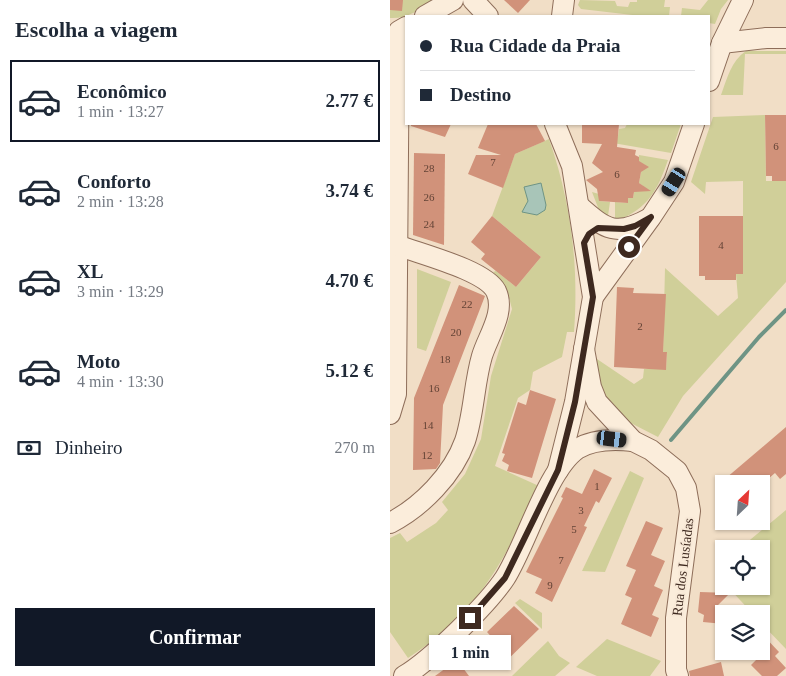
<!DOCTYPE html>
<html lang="pt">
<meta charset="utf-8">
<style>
:root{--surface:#fff;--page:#f2f2f3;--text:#1f2937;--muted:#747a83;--line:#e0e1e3;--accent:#111827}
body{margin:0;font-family:"Times New Roman",serif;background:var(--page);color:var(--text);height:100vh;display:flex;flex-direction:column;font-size:19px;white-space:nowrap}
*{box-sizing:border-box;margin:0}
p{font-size:16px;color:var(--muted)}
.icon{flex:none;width:28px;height:28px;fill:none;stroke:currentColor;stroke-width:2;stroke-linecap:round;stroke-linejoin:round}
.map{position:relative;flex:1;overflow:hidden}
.details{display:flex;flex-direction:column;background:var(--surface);width:390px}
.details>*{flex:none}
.banner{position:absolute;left:15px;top:15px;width:305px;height:110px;border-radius:0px;box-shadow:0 1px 4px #0004;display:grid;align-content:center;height:110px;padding:0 15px;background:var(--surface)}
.needle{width:32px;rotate:25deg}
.controls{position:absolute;left:325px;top:475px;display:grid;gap:10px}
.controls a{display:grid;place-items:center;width:55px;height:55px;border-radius:0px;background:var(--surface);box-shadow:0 1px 4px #0004;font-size:25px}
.end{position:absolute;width:22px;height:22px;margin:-11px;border:6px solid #3e291f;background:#fff;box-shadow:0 0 0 2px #fff}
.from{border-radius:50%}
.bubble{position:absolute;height:35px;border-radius:0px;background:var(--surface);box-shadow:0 1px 4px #0004;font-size:16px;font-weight:800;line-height:35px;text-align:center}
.car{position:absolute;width:15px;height:30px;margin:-15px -8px;border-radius:6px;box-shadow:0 0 4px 1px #0007;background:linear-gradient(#222 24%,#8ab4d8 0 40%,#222 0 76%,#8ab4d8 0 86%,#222 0)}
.banner b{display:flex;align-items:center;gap:18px;height:48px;font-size:19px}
.banner b+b{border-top:1px solid var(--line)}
.banner i{width:12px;height:12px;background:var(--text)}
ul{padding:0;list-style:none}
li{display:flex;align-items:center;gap:15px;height:82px;margin:0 10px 8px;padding:0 5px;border:2px solid transparent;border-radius:0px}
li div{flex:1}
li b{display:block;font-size:19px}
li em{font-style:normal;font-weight:800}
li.on{border-color:var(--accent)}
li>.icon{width:45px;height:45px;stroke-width:1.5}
h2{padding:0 15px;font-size:22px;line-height:60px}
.pay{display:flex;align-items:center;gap:12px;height:55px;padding:0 15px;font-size:19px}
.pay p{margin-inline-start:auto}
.button{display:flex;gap:10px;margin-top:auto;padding:10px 15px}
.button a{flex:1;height:58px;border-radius:0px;background:var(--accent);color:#fff;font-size:20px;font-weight:800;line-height:58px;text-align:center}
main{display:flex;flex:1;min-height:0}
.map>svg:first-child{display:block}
</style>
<main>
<section class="details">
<h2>Escolha a viagem</h2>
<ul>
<li class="on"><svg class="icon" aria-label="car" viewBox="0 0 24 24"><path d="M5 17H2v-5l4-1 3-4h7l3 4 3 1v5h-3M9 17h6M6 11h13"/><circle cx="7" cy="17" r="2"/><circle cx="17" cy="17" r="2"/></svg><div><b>Econômico</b><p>1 min · 13:27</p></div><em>2.77 €</em></li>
<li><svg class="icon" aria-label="car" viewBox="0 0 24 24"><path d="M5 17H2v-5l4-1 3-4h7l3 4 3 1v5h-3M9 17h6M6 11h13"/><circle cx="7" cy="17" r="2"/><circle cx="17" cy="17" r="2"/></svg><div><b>Conforto</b><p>2 min · 13:28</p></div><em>3.74 €</em></li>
<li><svg class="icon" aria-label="car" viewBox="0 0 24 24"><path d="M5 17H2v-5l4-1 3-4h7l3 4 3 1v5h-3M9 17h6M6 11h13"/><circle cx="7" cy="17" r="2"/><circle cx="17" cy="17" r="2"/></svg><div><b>XL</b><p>3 min · 13:29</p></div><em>4.70 €</em></li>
<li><svg class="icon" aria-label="car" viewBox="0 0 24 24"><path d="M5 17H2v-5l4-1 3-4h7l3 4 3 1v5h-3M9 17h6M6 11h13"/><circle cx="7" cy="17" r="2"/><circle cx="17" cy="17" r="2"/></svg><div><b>Moto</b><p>4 min · 13:30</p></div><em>5.12 €</em></li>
</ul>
<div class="pay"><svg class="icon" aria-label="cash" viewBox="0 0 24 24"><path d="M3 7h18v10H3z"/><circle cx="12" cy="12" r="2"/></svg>Dinheiro<p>270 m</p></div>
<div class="button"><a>Confirmar</a></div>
</section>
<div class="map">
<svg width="396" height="676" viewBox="0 0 396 676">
<rect width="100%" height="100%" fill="#f1dec6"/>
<g fill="#d0cf99">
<path d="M 0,0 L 43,0 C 30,10 17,19 0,18 Z"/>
<polygon points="190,0 225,1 227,6 238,7 240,2 247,2 247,0 275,0 274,7 280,7 279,16 251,16 191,9 188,5"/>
<polygon points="318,0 338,0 331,9 325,24 319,23 319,16 291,16 292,8 310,10"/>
<path d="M 356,51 L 396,51 L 396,54 L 355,54 L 353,95 L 331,95 C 337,79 341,61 356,51 Z"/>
<polygon points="375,115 376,181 396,181 396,282 293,396 268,437 229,417 207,395 207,359 244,384 253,378 254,369 276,369 277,353 273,352 275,268 328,316 348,298 346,274 353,274 353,181 316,182 315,194 301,182 323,117"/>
<polygon points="237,124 291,124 281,153 223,143 228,136 229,129 235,128"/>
<path d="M 159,139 C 181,202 189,265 184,332 L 177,332 L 172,357 L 143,372 L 140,390 L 128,398 L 105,466 L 149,486 C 114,560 90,612 18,658 L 0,632 L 0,538 L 10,533 L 17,542 L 46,523 L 58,510 L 52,502 L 75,474 L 91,439 L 101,376 L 122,309 L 117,290 L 103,272 L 106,271 L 126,287 L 151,257 L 102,216 L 125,154 Z"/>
<path d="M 249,155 L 278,160 C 268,189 258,209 228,220 L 225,218 L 225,202 L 238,203 L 238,198 L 243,198 L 244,192 L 253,186 L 249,183 L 251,172 L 255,165 L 249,162 Z"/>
<polygon points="202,192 209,194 209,201 220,202 218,216 209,210"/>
<polygon points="27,269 61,282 36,351 27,348"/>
<polygon points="240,471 254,478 215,572 192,571"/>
<polygon points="396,510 396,649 371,623 371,614 363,614 337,586 371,586 371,549 349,549"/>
<polygon points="130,599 152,613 152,629 125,603"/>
<polygon points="217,639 271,661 260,676 207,676 186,667"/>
<polygon points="158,641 169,656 180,663 165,676 122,676"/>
</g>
<polygon fill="#a8c5b8" stroke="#6e9485" points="151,183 156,205 155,210 147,215 132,212 138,201 134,187"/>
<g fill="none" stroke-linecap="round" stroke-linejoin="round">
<polyline stroke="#6e9485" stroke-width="4" points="281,440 369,337 396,310"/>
</g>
<g fill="#d1927a">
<polygon points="0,0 13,0 12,11 0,10"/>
<polygon points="114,0 140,0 128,13"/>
<polygon points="375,115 396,115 396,181 382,181 382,176 376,176"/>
<polygon points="21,124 61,124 55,137 21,126"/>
<polygon points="98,124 146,124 155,141 125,154 113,188 78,174 86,155 111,155 88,148"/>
<polygon points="192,124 229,124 227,147 246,150 245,155 249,157 249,161 259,167 251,172 249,183 261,191 244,192 243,198 238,198 238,203 209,201 207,189 196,180 213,172 202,163 212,144 192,143"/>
<polygon points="24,153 55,154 54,245 23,235"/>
<polygon points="102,216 151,257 126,287 91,259 95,254 81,242"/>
<polygon points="309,216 353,216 353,274 346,274 346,280 315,280 315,276 309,276"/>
<polygon points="69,285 95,296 53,405 50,463 46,469 23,470 24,398"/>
<polygon points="227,287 244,288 243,293 276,294 273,352 277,352 276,370 224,367"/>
<polygon points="140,390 166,399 142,478 117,471 119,465 112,461 115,454 112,453 128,402 136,405"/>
<polygon points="396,427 396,474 390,479 385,473 372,484 329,484"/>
<polygon points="204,469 222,478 209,503 206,501 194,526 197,527 162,602 145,593 152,579 136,572 173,498 171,497 176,487 192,494"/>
<polygon points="256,521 273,528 261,555 275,561 264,586 273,590 262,615 269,618 261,637 231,624 242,598 235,595 246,570 236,566"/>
<polygon points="310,592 340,593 328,605 334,606 334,624 313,622 314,615 308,612"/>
<polygon points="124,606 149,629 110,667 97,654 108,644 97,632"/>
<polygon points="371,633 389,652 385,656 396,668 387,676 372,676 361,665 371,655"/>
<polygon points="67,660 79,676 45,676"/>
<polygon points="331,662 334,676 300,676 299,671"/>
</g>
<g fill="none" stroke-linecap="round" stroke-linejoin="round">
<defs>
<g id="minor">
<polyline points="83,0 98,16"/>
<polyline points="35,16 63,0"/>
<polyline points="172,16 174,0"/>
<polyline points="332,43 376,38 396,38"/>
<polyline points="319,81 332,43 353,0"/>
<polyline points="165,124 182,166 203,297 185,402 168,470"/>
<path d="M 189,206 C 216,230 226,237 260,218"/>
<polyline points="203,297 261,217 284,182 304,124"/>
<polyline points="194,349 201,387 207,402 243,441 261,450 287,471 296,488 300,511 286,618 286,670 288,676"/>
<polyline points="0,414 6,394 9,31 16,27"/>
<path d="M 0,523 C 31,507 63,475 75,441 C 84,414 84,383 92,356 C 98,336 116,312 106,291 C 95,270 30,254 7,245"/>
<path d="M 14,676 C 40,661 98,604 115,578 C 136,545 157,470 187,449 C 203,439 225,439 243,441"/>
</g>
</defs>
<use href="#minor" stroke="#8e6e5a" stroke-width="22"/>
<use href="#minor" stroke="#fbeddb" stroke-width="20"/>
</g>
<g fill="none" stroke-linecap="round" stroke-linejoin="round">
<polyline stroke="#3e291f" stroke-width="6" points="80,618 115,578 168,470 185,402 203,297 194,243 199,234 208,228 234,229 245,226 261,217 239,247"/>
</g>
<g text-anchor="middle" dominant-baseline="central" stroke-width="4" stroke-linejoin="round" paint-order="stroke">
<g font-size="11" fill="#634336">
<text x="386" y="146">6</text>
<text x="103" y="162">7</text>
<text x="39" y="168">28</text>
<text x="227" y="174">6</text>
<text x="39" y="197">26</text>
<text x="39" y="224">24</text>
<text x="331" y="245">4</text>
<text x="77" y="304">22</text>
<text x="250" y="326">2</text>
<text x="66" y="332">20</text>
<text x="55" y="359">18</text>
<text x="44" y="388">16</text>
<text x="38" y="425">14</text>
<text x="37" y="455">12</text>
<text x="207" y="486">1</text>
<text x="191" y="510">3</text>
<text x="184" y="529">5</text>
<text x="171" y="560">7</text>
<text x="160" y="585">9</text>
</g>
<g font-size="14" fill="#3e291f" stroke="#f8e9d7">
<text transform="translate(293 567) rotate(-83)">Rua dos Lusíadas</text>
</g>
</g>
</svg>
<div class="controls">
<a><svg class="needle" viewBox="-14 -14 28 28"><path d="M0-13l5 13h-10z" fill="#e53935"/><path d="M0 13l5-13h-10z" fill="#747a83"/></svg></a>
<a><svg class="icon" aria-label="locate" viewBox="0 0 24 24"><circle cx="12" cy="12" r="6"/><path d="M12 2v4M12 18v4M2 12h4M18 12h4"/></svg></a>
<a><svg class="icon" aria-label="layers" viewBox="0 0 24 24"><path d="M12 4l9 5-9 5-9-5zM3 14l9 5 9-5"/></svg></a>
</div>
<i class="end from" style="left:239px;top:247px"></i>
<i class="end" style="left:80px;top:618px"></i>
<div class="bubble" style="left:39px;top:635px;width:82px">1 min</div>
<i class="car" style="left:284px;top:182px;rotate:212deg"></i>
<i class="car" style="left:222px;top:439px;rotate:97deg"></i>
<div class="banner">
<b><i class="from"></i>Rua Cidade da Praia</b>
<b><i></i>Destino</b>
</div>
</div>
</main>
